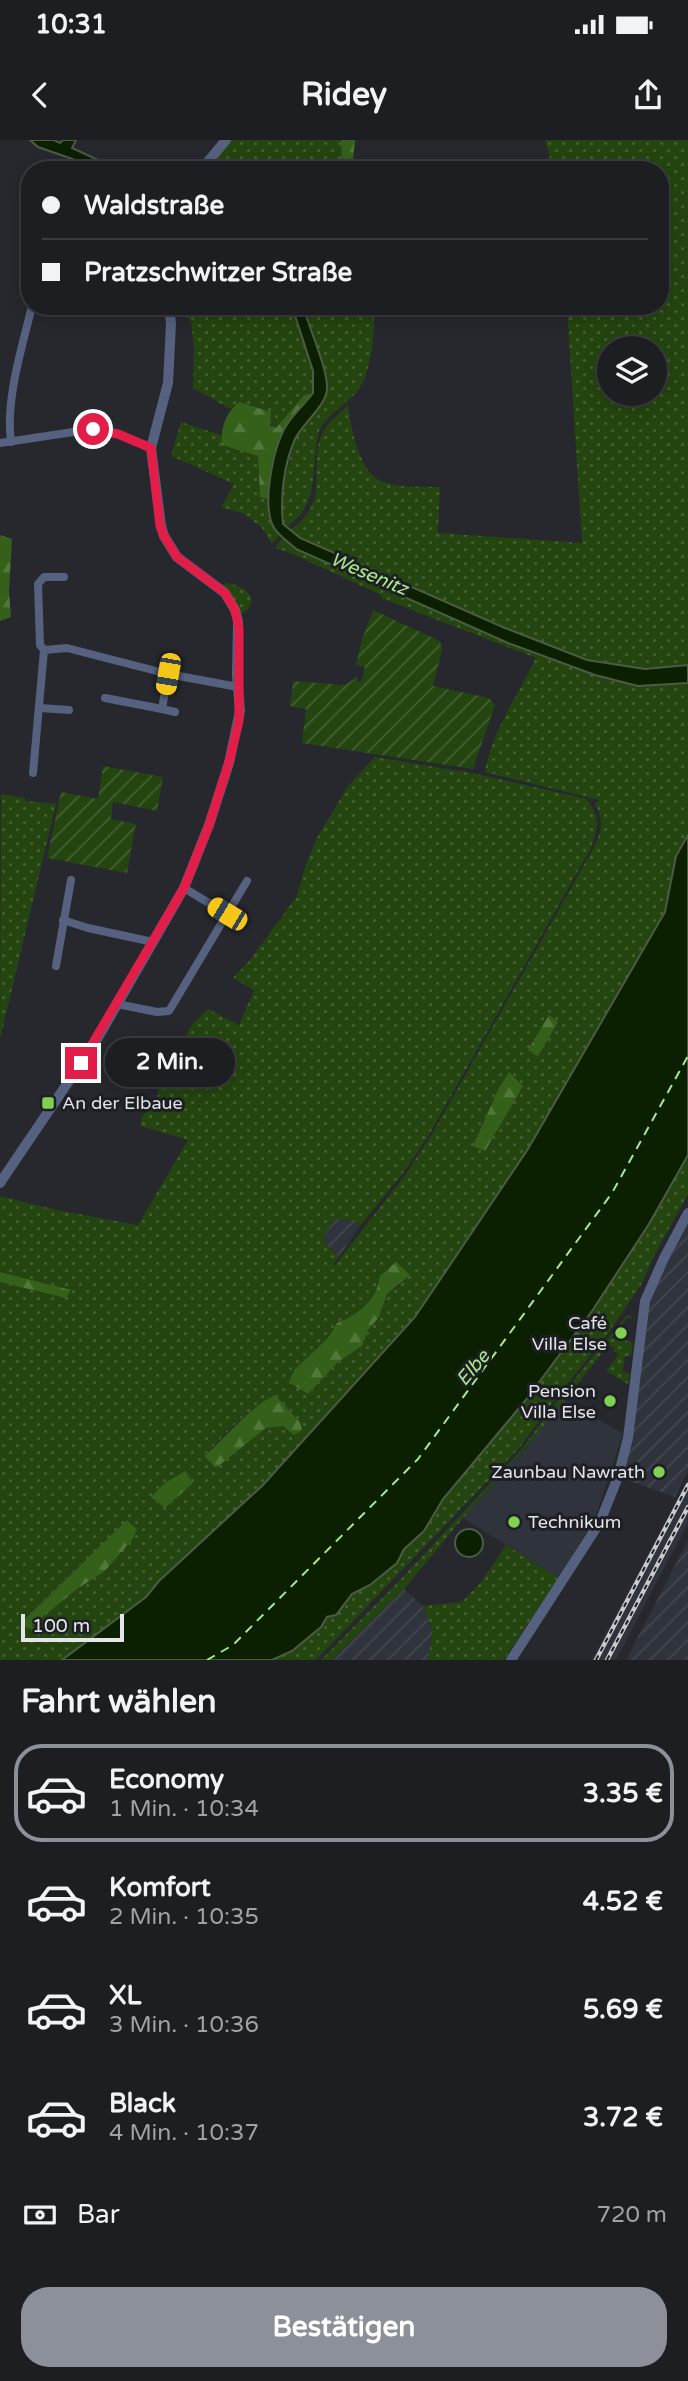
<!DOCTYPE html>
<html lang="de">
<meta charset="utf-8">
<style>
:root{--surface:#1c1e22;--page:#292b2f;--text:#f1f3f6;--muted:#a0a2a5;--line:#3a3c40;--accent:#8c9099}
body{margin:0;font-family:"Varela Round",sans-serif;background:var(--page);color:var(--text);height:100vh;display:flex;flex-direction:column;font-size:26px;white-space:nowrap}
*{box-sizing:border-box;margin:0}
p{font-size:23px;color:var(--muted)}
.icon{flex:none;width:38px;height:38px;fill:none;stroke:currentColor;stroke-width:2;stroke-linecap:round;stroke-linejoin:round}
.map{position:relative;height:1520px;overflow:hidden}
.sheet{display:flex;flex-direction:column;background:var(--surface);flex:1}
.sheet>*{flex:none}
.guide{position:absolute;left:21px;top:21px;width:648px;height:154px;border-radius:28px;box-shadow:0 4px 18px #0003,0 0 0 2px var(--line);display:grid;align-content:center;height:154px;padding:0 21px;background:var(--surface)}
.buttons{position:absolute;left:597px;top:196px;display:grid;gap:14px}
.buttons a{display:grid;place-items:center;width:70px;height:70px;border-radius:50%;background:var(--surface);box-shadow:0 4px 18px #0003,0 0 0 2px var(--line);font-size:35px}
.scale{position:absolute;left:21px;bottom:18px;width:103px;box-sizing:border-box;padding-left:7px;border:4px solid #e3e5e8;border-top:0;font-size:19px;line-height:24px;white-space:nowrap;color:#e3e5e8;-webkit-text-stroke:5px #1d1f24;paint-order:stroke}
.end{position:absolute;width:32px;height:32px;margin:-16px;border:9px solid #e11d48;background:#fff;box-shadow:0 0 0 4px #fff}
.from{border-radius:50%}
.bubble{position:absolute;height:49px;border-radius:24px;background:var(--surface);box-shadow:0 4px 18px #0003,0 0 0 2px var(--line);font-size:23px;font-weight:700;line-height:49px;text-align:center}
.car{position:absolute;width:21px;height:42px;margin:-21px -10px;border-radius:9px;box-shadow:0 0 5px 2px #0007;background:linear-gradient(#f5c518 24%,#345 0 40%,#f5c518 0 76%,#345 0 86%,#f5c518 0)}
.guide b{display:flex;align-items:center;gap:24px;height:66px;font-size:26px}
.guide b+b{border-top:2px solid var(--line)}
.guide i{width:18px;height:18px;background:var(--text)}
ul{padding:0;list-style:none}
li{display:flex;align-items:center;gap:21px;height:98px;margin:0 14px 10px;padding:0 7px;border:4px solid transparent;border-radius:28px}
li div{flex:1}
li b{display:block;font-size:26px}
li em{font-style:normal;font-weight:700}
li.selected{border-color:var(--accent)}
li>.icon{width:63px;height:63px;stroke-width:1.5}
h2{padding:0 21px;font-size:32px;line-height:84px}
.pay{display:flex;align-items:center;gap:18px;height:77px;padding:0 21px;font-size:26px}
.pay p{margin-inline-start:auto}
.action{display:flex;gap:14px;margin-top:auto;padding:14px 21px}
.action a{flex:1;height:80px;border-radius:28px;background:var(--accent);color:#fff;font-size:28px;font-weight:700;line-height:80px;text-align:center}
.status{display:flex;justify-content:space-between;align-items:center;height:49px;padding:0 35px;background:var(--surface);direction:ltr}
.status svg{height:19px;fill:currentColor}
header{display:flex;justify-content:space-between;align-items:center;height:91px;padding:0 21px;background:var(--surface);font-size:32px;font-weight:700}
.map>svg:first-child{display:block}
</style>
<div class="status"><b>10:31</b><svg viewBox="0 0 49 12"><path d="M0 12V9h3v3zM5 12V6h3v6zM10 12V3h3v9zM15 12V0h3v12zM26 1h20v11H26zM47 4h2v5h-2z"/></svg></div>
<header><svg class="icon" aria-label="back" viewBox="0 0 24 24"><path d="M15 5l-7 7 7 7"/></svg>Ridey<svg class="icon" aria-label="share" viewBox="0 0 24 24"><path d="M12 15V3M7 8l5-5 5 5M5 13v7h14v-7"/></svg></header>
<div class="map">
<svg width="688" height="1520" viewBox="0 0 688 1520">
<defs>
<pattern id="industrial-furrows" width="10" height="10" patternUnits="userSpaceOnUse" patternTransform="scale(1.75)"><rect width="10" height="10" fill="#2e333c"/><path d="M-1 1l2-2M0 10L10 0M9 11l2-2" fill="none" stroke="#42474f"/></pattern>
<pattern id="grass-dots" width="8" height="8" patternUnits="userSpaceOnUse" patternTransform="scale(1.75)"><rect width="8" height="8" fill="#24450f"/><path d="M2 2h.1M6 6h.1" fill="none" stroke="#446032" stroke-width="1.8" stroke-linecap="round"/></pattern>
<pattern id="forest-firs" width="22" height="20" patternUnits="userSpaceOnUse" patternTransform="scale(1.75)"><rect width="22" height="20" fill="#356019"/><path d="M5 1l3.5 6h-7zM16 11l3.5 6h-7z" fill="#52773a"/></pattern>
<pattern id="garden-furrows" width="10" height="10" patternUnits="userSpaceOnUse" patternTransform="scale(1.75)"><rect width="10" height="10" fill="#24450f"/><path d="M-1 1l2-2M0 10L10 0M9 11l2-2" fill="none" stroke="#446032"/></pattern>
</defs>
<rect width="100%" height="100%" fill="#26282d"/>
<g fill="#2e333c">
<polygon points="564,1259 623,1294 595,1378 591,1377 594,1380 558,1438 463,1378 523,1311"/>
<polygon points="688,1339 688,1383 616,1520 592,1520"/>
</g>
<g fill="url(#industrial-furrows)">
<polygon points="335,1079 352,1080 360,1086 339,1117 325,1103 323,1096"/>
<polygon points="688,1084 688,1332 675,1357 621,1338 646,1170 667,1120"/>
<polygon points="688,1400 688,1520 626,1520 685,1406"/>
<polygon points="404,1449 423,1466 433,1491 428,1520 331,1520"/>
</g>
<g fill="url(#grass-dots)" fill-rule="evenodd">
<polygon points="230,0 341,0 342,30 204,30"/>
<path d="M 545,0 L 688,0 L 688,525 L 645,529 L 587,520 L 505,488 L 300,398 L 290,390 C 333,359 307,330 322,294 C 327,283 339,274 348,265 C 351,287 358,328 379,340 C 396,349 421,346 440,347 L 438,393 L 582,403 L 567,166 L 660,166 L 660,30 L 553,30 ZM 609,208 L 654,208 L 654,254 L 609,254 Z"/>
<polygon points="172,166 292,166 313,231 313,253 304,255 276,288 239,262 230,269 193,248 194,208 191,180 173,171"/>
<path d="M 303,166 L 374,166 C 375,189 372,237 355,254 C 344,265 328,275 320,289 C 317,295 317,303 316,310 C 311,342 317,365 287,387 L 283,384 L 283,347 L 295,298 L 324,260 L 327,249 L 322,223 Z"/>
<polygon points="181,282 221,295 223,305 258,316 260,356 269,359 273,385 280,395 272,404 262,388 243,373 221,368 234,344 171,316"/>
<path d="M 283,397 L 297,409 L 508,503 L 595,535 L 638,546 L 688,543 L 688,695 L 676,716 L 665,772 L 528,1010 L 415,1177 L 263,1345 L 159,1441 L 146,1457 L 62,1520 L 0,1520 L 0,1142 L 27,1147 L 71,1150 L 0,1132 L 0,1056 L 57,1070 L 138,1085 L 188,1000 L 140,986 L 142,976 C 152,967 162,958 157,942 L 192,885 L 208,869 L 239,885 L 254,850 L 233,838 L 250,820 L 297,756 L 306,724 L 317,698 L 348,646 L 375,617 L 477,634 L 587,659 C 601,679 598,686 591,708 L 429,995 L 403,1033 L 360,1086 L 352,1080 L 335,1079 L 323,1096 L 325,1103 L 339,1117 L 333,1124 L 335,1125 L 406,1034 L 432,994 L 593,709 C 601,692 605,681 595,664 L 599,660 L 485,632 C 492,591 518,555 536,518 L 381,458 L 381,455 L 293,414 L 275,408 ZM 389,1128 L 400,1145 L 387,1154 L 379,1177 L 368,1190 L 362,1206 L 338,1222 L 308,1254 L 295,1229 L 328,1198 L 337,1183 C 349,1178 368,1169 374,1158 C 381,1147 377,1135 389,1128 ZM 276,1256 L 300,1282 L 266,1288 L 216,1328 L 204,1316 C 226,1294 247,1268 276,1256 ZM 137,1390 L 132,1400 L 104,1432 L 77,1449 L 28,1488 L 22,1482 L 81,1424 Z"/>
<path d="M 226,443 C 245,445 264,461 241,474 L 221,446 Z"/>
<polygon points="1,654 25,658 26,661 56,664 0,899"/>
<polygon points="688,1015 688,1054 654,1116 641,1145 606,1196 555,1259 520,1307 316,1520 272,1520 292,1511 321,1487 327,1477 336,1475 352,1454 370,1445 397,1423 404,1409 424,1391 443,1359 525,1261 592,1171 649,1084"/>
<polygon points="627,1175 636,1178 627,1178 612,1198 633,1202 631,1216 625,1216 623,1232 630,1234 628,1244 606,1231 619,1214 613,1211 614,1207 609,1205 523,1311 463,1378 404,1449 331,1520 321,1520 401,1439 521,1310 557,1261"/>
<polygon points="506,1405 558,1438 504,1520 428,1520 433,1491 423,1466 462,1462 482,1441"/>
</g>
<g fill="url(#forest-firs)">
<polygon points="341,0 355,0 352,30 342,30"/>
<path d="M 313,253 L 286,287 L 271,326 L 269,359 L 260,357 L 258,316 L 222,305 C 220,289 226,272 239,262 L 271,272 L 270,285 L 276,288 L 304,255 Z"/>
<polygon points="0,395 12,399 9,451 11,477 0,481"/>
<polygon points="549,875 558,882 538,916 528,910"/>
<polygon points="509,932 523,946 485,1011 473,1006 499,948"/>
<path d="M 396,1122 L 410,1135 L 387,1154 L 379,1177 L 368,1190 L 362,1206 L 338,1222 L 308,1254 L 289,1242 L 295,1229 L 328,1198 L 337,1183 C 359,1174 377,1161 380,1136 Z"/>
<polygon points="0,1132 71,1150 66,1158 0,1142"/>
<path d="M 275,1255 L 300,1282 L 302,1290 L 294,1295 L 283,1286 L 266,1288 L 216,1328 L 204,1316 C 228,1296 246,1269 275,1255 Z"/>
<polygon points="185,1331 193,1343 165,1368 151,1357 164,1344"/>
<polygon points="127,1380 137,1390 132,1400 104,1432 77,1449 28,1489 22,1482"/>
</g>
<g fill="url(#garden-furrows)">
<polygon points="373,470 440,501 442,510 433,546 489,558 495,565 473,629 302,603 306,569 290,566 293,541 345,545 357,537 358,542 361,542 365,527 356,525 362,499"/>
<polygon points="103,626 163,637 157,671 113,662 111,679 136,684 127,733 47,718 61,652 98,659"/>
</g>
<g fill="#0a2000" stroke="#4b5b46" stroke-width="2">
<polygon points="30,0 54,0 60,3 63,0 76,0 72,8 120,30 104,30 38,7"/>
<path d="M 292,166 L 303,166 C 309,188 328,229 327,249 C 326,266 302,284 295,299 C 284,324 280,357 283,384 L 300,398 L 505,488 L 587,520 L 645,529 L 688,525 L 688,543 L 638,546 L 595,535 L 508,503 L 296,409 C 289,402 278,396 273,386 C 262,363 273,308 286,286 C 293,274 305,264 313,253 L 313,231 Z"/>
<polygon points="688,695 688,1015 649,1084 592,1171 525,1261 443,1359 424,1391 404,1409 397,1423 370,1445 352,1454 336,1475 327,1477 321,1487 292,1511 272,1520 62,1520 146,1457 159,1441 263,1345 415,1177 528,1009 665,772 676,716"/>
<circle cx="469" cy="1403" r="14"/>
</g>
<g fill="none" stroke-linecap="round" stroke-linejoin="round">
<polyline stroke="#a9e989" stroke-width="2" stroke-dasharray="9 7" stroke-linecap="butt" points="207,1520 233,1505 418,1319 612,1053 688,916"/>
<g stroke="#55617f" stroke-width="8">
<path d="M 11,302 C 5,260 22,208 32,166"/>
<polyline points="0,303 93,289 118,294 151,308"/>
<polyline points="44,510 67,508 168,534 238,547"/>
<polyline points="168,534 162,569 175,572"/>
<polyline points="105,558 162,569"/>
<polyline points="40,568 69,570"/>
<polyline points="33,633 44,510 40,505 38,444 44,437 64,437"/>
<polyline points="227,774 247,741"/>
<polyline points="63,780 88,788 153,802"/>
<polyline points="56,826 71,740"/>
<polyline points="117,864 157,872 169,871 227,774 184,748"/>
</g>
<g stroke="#55617f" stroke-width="10">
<polyline points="201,30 226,0"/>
<polyline points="0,1043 96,901 184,748 209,685 229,623 240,571 237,535 238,481 235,470 225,453 177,417 164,396 161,386 151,308 168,243 171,184 169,166"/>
<polyline points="511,1520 600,1382 618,1337 628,1298 645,1161 664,1118 688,1073"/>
</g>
<defs>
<g id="rail">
<polyline points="596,1520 688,1345"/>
<polyline points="607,1520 688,1367"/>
</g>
</defs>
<use href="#rail" stroke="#c8cacd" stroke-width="4.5"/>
<use href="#rail" stroke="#1d1f24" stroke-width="2" stroke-dasharray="5" stroke-linecap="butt"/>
</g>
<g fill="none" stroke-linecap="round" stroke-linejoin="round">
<polyline stroke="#e11d48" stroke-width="9" points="81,923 184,748 209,685 229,622 239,581 239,488 235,470 225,453 177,417 164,396 160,386 151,308 118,294 93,289"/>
</g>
<g fill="#80d051" stroke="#1d1f24" stroke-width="2.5">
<rect x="41" y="956" width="14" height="14" rx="3.5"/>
<circle cx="621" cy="1193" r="7"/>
<circle cx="610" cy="1261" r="7"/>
<circle cx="659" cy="1332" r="7"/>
<circle cx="514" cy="1382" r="7"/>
</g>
<g text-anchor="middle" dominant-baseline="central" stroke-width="6" stroke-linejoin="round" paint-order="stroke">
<g font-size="18" fill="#e3e5e8" stroke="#1d1f24" text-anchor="end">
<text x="62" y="963" text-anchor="start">An der Elbaue</text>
<text x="607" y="1183">Café<tspan x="607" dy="21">Villa Else</tspan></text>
<text x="596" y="1251">Pension<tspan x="596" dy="21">Villa Else</tspan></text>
<text x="645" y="1332">Zaunbau Nawrath</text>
<text x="528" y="1382" text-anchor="start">Technikum</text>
</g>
<g font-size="19" font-style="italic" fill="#a9e989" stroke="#1d1f24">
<text transform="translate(369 434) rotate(23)">Wesenitz</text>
<text transform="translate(473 1228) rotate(-50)">Elbe</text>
</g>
</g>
</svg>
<div class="buttons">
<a><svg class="icon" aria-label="layers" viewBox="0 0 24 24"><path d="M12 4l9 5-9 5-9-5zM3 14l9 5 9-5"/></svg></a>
</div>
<div class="scale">100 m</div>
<i class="end from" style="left:93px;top:289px"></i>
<i class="end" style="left:81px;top:923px"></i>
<div class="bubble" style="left:105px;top:898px;width:130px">2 Min.</div>
<i class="car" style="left:168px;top:534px;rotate:190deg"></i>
<i class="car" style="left:227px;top:774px;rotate:301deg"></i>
<div class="guide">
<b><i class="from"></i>Waldstraße</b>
<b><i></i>Pratzschwitzer Straße</b>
</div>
</div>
<section class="sheet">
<h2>Fahrt wählen</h2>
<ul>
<li class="selected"><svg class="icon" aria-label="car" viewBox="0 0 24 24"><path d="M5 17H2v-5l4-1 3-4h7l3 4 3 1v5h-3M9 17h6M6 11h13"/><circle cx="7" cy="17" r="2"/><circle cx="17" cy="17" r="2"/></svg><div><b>Economy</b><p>1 Min. · 10:34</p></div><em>3.35 €</em></li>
<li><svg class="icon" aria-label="car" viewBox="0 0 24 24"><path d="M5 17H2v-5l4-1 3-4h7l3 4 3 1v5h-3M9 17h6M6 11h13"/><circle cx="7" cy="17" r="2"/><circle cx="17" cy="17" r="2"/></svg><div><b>Komfort</b><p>2 Min. · 10:35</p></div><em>4.52 €</em></li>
<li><svg class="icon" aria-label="car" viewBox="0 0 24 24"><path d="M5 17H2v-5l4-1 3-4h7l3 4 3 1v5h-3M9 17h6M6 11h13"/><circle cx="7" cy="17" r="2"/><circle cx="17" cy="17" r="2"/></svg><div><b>XL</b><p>3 Min. · 10:36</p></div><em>5.69 €</em></li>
<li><svg class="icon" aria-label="car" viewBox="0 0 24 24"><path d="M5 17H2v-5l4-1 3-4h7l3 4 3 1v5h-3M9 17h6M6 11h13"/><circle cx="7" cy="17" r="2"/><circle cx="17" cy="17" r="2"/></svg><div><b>Black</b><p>4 Min. · 10:37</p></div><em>3.72 €</em></li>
</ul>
<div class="pay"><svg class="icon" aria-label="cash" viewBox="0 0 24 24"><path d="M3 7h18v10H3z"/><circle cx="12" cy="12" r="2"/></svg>Bar<p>720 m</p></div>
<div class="action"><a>Bestätigen</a></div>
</section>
